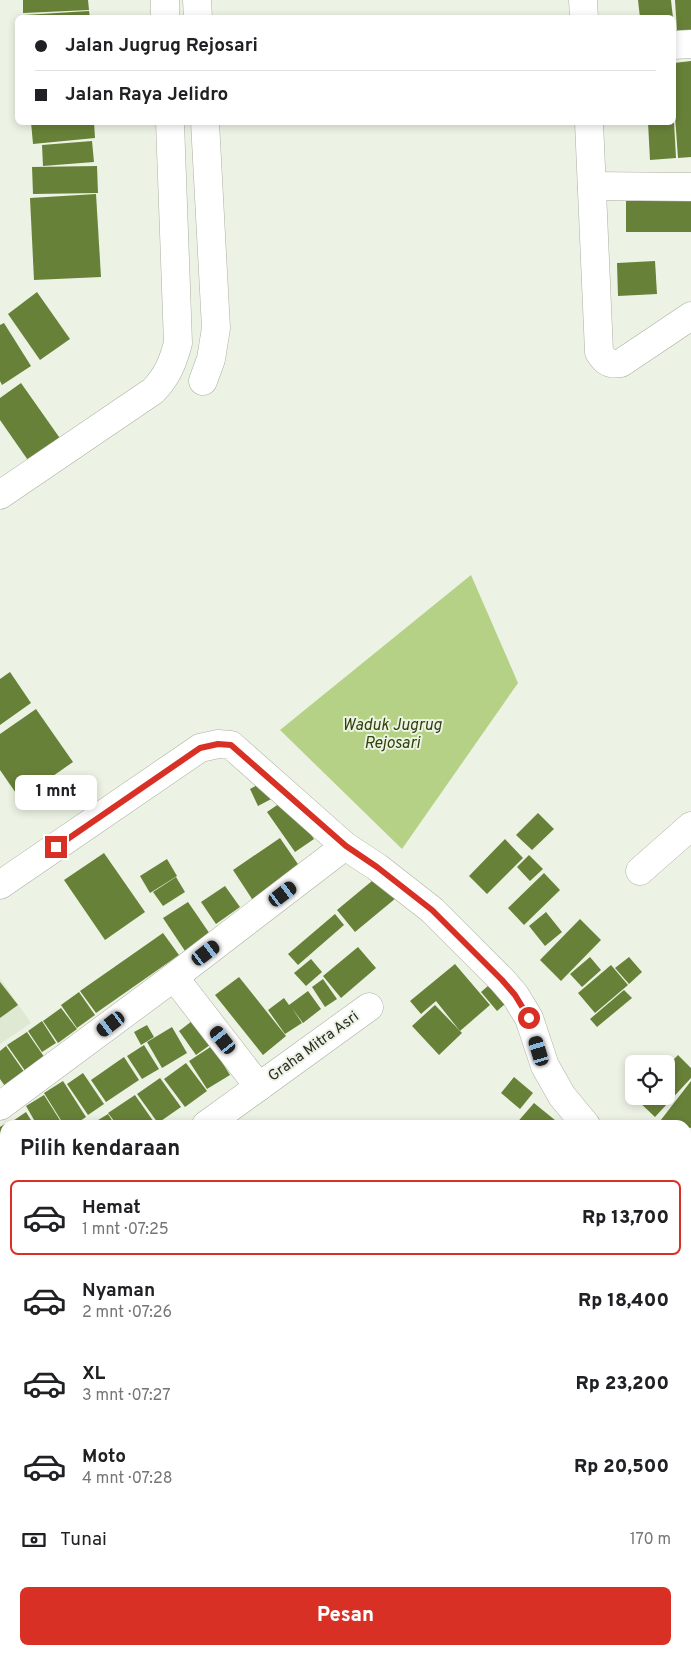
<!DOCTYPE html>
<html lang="id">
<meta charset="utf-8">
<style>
:root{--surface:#fff;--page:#f2f2f2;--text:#202124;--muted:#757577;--line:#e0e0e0;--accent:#d93025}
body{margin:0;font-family:Overpass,sans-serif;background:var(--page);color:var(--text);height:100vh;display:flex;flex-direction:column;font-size:19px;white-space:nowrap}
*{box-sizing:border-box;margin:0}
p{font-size:16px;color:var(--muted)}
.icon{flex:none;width:28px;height:28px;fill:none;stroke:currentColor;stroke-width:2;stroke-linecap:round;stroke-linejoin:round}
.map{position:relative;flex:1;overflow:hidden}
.side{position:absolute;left:0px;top:1120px;width:691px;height:535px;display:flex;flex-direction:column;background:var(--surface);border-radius:15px 15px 0 0;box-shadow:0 2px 8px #0003}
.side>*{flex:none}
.guide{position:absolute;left:15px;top:15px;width:661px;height:110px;border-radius:8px;box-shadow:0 2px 8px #0003;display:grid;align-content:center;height:110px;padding:0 20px;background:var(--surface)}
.controls{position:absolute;left:625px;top:1055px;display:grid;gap:10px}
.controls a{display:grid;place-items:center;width:50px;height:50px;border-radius:8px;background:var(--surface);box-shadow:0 2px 8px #0003;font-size:25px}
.end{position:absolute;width:22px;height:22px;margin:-11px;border:6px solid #d93025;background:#fff;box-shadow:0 0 0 2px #fff}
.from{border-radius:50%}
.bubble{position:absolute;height:35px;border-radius:8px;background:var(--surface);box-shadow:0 2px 8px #0003;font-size:16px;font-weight:800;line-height:35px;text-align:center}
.car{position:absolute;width:15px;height:30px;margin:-15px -8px;border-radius:6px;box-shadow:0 0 4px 1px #0007;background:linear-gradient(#222 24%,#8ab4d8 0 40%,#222 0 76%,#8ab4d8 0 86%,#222 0)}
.guide b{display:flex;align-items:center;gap:18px;height:48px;font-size:19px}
.guide b+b{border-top:1px solid var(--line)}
.guide i{width:12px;height:12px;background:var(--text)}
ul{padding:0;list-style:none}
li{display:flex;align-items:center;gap:15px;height:75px;margin:0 10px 8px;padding:0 10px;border:2px solid transparent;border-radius:8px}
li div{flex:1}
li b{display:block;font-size:19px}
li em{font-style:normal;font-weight:800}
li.current{border-color:var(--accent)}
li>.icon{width:45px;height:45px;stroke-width:1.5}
h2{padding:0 20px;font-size:22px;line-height:60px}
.pay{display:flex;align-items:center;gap:12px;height:55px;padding:0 20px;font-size:19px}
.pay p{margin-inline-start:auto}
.cta{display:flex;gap:10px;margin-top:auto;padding:10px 20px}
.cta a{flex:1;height:58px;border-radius:8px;background:var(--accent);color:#fff;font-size:20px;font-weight:800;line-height:58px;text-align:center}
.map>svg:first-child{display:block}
</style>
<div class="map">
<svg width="691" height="1655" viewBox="0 0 691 1655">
<rect width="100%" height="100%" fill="#ecf3e4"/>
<polygon fill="#dfe8d2" points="0,978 31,1023 0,1044"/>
<polygon fill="#b5d186" points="471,575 518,683 402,849 280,730"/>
<g fill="#688138">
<polygon points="23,0 88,0 89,10 23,13"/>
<polygon points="638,0 671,0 673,18 640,18"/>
<polygon points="675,0 691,0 691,30 677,31"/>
<polygon points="89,11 90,18 24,18 24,15"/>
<polygon points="691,61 691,157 678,158 674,102 674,63"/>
<polygon points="31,122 94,122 95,138 33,144"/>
<polygon points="648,122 674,122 676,158 650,160"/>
<polygon points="92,141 94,162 43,166 42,145"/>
<polygon points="97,166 98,193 33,194 32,167"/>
<polygon points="96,194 101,277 34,280 30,198"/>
<polygon points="691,200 691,232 626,232 626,201"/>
<polygon points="655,261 657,294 618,296 617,263"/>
<polygon points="37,292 70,339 40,360 8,314"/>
<polygon points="4,323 31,366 2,385 0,381 0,325"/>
<polygon points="21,383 64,444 32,466 0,420 0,398"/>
<polygon points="10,672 31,703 0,725 0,679"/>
<polygon points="36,709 73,762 20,799 0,770 0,734"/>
<polygon points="266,780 275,797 258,806 250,789"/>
<polygon points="286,799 314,839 295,852 267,812"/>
<polygon points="538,813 554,829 532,850 516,835"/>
<polygon points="280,838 302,870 254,902 233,870"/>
<polygon points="505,839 523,858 487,894 469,876"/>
<polygon points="104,853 145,912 105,940 64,880"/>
<polygon points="529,855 543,869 530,881 517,867"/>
<polygon points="167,859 177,876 150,893 140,876"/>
<polygon points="544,873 560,890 524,925 508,908"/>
<polygon points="378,876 396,898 355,932 337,910"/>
<polygon points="176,877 185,892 163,906 153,892"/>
<polygon points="225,886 240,907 216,924 201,902"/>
<polygon points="188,902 212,937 187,954 163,918"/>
<polygon points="546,912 562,932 545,946 529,926"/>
<polygon points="335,914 344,925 298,965 288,954"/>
<polygon points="580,919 601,940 561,981 540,960"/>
<polygon points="163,933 179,955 96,1013 80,991"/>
<polygon points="358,947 376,968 341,998 323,976"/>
<polygon points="590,957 601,970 582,987 570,974"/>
<polygon points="629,957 642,972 629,984 615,968"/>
<polygon points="311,959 322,972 306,986 294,973"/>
<polygon points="455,964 490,1005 460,1031 436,1001 421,1014 410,1001"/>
<polygon points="611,965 628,985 595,1013 578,993"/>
<polygon points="239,977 286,1036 263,1055 215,995"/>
<polygon points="323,979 337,999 325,1007 312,987"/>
<polygon points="496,979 512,998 497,1011 481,992"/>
<polygon points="0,982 18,1005 0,1018"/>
<polygon points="624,990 632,998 597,1027 590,1019"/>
<polygon points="308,991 321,1009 303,1023 292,1008 302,1023 285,1034 268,1010 284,998 289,1005"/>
<polygon points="79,992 95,1015 77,1028 61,1005"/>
<polygon points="435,1005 462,1033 439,1055 412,1026"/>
<polygon points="61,1008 77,1029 58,1043 43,1021"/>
<polygon points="196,1018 214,1042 196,1055 179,1031"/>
<polygon points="42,1021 56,1043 42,1052 28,1031"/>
<polygon points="147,1025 154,1037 141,1045 134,1032"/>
<polygon points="172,1027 187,1053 162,1068 147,1042"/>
<polygon points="27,1032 47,1061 28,1075 7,1045"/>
<polygon points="144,1045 159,1069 142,1079 127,1056"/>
<polygon points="6,1046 27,1076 7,1089 0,1079 0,1051"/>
<polygon points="212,1046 230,1075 207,1089 189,1061"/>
<polygon points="678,1055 691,1068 691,1078 655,1117 636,1099 639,1096 666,1096 666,1067"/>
<polygon points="124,1057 139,1080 106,1102 91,1080"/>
<polygon points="186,1063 207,1091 185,1107 164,1079"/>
<polygon points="83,1073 104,1104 88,1115 67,1084"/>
<polygon points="514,1077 533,1093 520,1109 501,1093"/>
<polygon points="160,1078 181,1107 158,1123 137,1094"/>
<polygon points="63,1081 86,1117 74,1125 64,1125 44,1093"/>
<polygon points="691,1081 691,1136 686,1142 686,1125 657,1125"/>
<polygon points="44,1095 63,1125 37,1125 26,1106"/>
<polygon points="135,1095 156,1125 117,1125 108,1113"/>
<polygon points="534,1103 561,1125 515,1125"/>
<polygon points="26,1112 34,1125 7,1125"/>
<polygon points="108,1114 115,1125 90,1125"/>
<polygon points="5,1124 5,1153 0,1146 0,1127"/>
<polygon points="0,1147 5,1155 5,1175 0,1179"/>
<polygon points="5,1194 5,1243 0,1236 0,1197"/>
<polygon points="0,1238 5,1245 5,1258 0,1262"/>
<polygon points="686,1282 691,1287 691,1335 686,1330"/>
<polygon points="689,1432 691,1434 691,1472 686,1476 686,1435"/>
<polygon points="691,1474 691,1487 686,1483 686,1479"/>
<polygon points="686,1519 691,1524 691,1558 686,1553"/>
<polygon points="686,1557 691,1561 691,1584 686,1580"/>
<polygon points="686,1585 691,1589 691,1593 686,1599"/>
<polygon points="222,1650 245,1650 250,1655 216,1655"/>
<polygon points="254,1650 296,1650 290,1655 259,1655"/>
<polygon points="306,1650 319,1650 323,1655 300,1655"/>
<polygon points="321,1650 349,1650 354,1655 326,1655"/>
<polygon points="482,1650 499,1650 504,1655 478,1655"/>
<polygon points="502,1650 529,1650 524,1655 507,1655"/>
<polygon points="598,1650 626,1650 622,1655 604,1655"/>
</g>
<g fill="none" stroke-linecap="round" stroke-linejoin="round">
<defs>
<g id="minor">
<polyline points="165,0 165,18"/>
<polyline points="197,0 198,18"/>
<polyline points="583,0 584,18"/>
<polyline points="674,45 691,44"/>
<path d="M 589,122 L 599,352 C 605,362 610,365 621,363 L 691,316"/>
<polyline points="592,186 691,187"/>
<polyline points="203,381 211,359 216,328 205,122"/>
<path d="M 0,495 L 153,391 C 167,377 173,362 178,343 L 170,122"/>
<polyline points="640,871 691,826"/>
<polyline points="0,885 200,748 218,744 231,745 345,846 377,867 432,910 502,980 515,995 529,1018 545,1066 562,1096 586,1125"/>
<polyline points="174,977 259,1087"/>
<polyline points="0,1106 174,977 345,846"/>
<polyline points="206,1125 369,1007"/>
<polyline points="686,1147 691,1142"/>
<polyline points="686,1218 691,1222"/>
<polyline points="0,1275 5,1271"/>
<polyline points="686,1621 691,1616"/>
<polyline points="85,1650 89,1655"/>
<polyline points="169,1655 174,1650"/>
<polyline points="397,1655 403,1650"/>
<polyline points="654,1655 658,1650"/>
</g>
</defs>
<use href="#minor" stroke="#aab0a2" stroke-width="29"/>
<use href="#minor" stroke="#fff" stroke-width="28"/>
</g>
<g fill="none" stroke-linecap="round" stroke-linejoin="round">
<polyline stroke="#d93025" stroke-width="6" points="56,847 200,748 218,744 231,745 346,846 377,867 432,910 502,980 515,995 529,1018"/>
</g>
<g text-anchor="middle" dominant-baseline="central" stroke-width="4" stroke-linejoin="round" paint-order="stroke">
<g font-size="15" fill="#2a2c26" stroke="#ecf3e4">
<text transform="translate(314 1047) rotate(-36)">Graha Mitra Asri</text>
</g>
<g font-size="16" font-style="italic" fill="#304109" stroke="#ecf3e4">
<text x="392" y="726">Waduk Jugrug<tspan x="392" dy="18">Rejosari</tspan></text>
</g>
</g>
</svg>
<div class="controls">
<a><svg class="icon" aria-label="locate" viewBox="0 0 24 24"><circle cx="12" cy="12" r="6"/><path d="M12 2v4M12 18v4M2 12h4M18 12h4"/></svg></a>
</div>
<i class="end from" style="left:529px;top:1018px"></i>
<i class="end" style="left:56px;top:847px"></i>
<div class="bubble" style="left:15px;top:775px;width:82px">1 mnt</div>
<i class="car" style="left:283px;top:894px;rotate:53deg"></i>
<i class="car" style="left:206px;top:953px;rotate:53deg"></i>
<i class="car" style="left:111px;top:1024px;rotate:233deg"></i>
<i class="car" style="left:223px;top:1040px;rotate:322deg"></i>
<i class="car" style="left:539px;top:1051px;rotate:343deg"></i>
<div class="guide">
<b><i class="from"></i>Jalan Jugrug Rejosari</b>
<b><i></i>Jalan Raya Jelidro</b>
</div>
<section class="side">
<h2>Pilih kendaraan</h2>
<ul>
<li class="current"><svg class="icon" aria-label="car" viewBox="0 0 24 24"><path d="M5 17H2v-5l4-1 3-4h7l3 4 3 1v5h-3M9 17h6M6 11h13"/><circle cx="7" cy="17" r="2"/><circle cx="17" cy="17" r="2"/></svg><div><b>Hemat</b><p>1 mnt · 07:25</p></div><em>Rp 13,700</em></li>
<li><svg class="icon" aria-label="car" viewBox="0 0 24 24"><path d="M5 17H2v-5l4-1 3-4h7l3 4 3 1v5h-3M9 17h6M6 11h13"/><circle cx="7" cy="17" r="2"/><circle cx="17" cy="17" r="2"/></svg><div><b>Nyaman</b><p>2 mnt · 07:26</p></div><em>Rp 18,400</em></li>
<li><svg class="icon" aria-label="car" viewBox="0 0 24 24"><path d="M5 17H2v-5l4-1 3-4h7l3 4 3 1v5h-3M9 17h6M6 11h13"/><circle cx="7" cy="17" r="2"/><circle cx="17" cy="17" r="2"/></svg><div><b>XL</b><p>3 mnt · 07:27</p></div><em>Rp 23,200</em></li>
<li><svg class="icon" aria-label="car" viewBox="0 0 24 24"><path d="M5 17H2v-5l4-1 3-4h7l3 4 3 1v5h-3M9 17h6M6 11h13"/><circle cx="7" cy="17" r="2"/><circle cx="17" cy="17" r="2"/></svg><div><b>Moto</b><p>4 mnt · 07:28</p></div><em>Rp 20,500</em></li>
</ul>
<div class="pay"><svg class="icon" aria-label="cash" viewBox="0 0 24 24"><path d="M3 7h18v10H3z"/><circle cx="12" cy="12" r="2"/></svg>Tunai<p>170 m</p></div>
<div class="cta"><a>Pesan</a></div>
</section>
</div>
